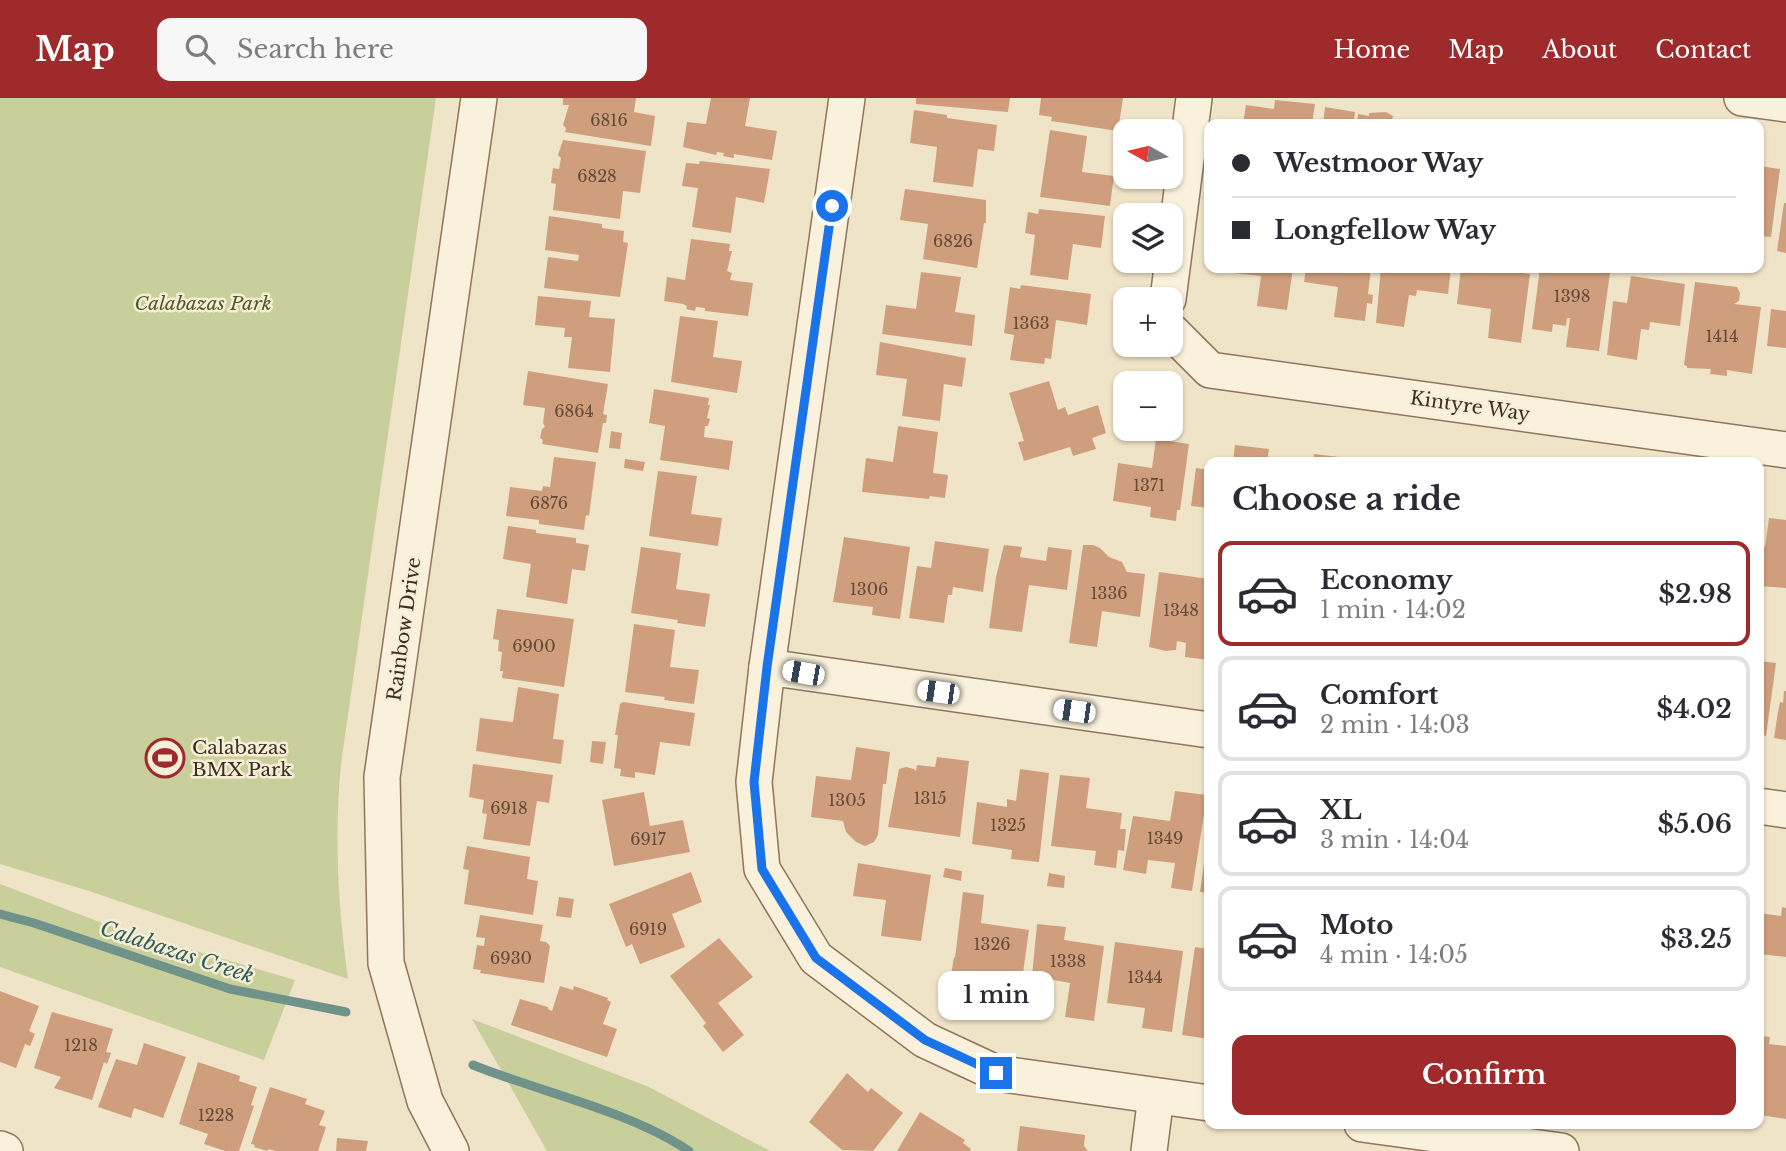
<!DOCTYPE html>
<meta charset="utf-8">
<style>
:root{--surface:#fff;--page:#f7f7f7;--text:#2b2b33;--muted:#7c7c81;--line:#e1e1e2;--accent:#9e2a2b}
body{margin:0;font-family:"Libre Baskerville",serif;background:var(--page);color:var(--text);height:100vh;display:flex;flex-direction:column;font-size:26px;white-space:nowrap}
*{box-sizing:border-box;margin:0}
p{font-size:23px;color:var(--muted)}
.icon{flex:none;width:38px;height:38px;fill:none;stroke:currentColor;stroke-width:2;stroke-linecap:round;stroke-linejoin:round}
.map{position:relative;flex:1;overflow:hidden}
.details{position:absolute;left:1204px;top:359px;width:560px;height:672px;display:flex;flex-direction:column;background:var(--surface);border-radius:14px;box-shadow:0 2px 5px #0004}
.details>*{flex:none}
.top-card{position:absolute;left:1204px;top:21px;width:560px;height:154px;border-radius:14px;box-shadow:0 2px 5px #0004;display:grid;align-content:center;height:154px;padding:0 28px;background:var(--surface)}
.needle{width:46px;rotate:278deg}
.tools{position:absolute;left:1113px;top:21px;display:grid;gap:14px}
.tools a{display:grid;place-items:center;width:70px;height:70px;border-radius:14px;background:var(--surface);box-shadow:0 2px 5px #0004;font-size:35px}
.end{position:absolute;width:32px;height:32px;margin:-16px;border:9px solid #1a73e8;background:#fff;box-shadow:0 0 0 4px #fff}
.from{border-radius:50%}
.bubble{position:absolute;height:49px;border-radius:14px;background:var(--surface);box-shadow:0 2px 5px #0004;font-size:23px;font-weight:600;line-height:49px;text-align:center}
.car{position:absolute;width:21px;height:42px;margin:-21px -10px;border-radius:9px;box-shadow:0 0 5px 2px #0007;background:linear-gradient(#fff 24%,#345 0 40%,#fff 0 76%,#345 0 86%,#fff 0)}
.top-card b{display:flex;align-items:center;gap:24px;height:66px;font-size:26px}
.top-card b+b{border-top:2px solid var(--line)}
.top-card i{width:18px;height:18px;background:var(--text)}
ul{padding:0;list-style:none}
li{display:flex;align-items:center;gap:21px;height:105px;margin:0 14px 10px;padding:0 14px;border:4px solid var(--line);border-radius:14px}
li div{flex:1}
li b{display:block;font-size:26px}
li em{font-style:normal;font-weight:600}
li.selected{border-color:var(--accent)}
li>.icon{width:63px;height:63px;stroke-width:1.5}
h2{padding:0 28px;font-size:32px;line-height:84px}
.action{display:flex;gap:14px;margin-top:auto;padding:14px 28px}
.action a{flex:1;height:80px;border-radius:14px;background:var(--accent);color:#fff;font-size:28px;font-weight:600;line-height:80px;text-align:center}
header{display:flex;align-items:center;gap:42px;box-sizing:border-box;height:98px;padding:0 35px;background:var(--accent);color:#fff}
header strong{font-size:33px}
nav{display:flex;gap:38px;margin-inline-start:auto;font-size:24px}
.search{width:490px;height:63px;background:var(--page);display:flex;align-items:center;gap:18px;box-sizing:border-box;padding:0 24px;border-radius:14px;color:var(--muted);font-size:26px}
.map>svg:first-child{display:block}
</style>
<header>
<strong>Map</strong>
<div class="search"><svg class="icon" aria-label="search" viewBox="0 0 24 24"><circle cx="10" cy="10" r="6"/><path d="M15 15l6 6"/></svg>Search here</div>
<nav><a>Home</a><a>Map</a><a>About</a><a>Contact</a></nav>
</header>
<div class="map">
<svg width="1786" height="1053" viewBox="0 0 1786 1053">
<rect width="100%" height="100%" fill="#f0e4c8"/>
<g fill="#c9cf9b">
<path d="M 0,0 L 436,0 L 341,666 C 334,739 338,808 348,881 L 89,793 L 0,766 Z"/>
<polygon points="0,786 110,828 295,882 264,962 0,869"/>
<polygon points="472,921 649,989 770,1053 547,1053"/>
</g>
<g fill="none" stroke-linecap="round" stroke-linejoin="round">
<g stroke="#6f938a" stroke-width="9">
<polyline points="0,816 34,825 230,891 346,914"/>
<path d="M 473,967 C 540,994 630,1013 689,1053"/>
</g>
</g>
<g fill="#cf9f7d">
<polygon points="563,0 636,0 634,14 655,18 651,48 565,34 566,30 563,27 569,7 563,7"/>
<polygon points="711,0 750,0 745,28 777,33 772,62 734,56 734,60 723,58 724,55 717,54 716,57 683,49 687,24 706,26"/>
<polygon points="916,0 1010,0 1008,14 916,6"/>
<polygon points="1041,0 1123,0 1118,33 1051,23 1052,19 1039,17"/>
<polygon points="1275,2 1315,6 1312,26 1243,26 1246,7 1274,11"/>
<polygon points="1325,9 1355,14 1354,23 1357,24 1358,16 1369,18 1369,15 1386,14 1393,18 1391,26 1323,26"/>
<polygon points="914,12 947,17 947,20 997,27 994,53 978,51 973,89 933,84 937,49 910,45"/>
<polygon points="1050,32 1087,38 1082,74 1114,78 1110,108 1040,99"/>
<polygon points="563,42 646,53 640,95 623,93 620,121 553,112 556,86 551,85 553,70 559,71 561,60 558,57"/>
<polygon points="700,63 770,71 764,105 736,99 731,135 692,129 698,90 682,88 686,65 699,66"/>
<polygon points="1759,68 1780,71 1771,139 1759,138"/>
<polygon points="905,91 986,102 986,125 984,125 977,170 923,161 928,126 900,122"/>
<polygon points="1784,105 1786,105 1786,155 1777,153"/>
<polygon points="1039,111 1105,118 1101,150 1073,146 1068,182 1030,177 1035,137 1025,135 1028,114 1038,116"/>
<polygon points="549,118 602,126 602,130 624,133 623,144 628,145 620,199 544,190 548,159 578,163 579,157 545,152"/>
<polygon points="691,141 730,146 729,153 732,153 727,173 732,175 730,182 753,185 748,218 705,213 705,210 696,209 695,213 686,211 687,208 683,206 664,203 667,179 685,182"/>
<polygon points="1226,170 1293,170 1287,212 1257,208 1261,178 1225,174"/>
<polygon points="1306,170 1371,170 1368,196 1373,197 1372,206 1367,205 1365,223 1334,219 1338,189 1304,184"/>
<polygon points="1381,170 1451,170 1448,196 1417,192 1416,198 1409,197 1404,229 1376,225"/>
<polygon points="1461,170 1524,170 1523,175 1530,176 1521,245 1488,240 1491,211 1457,206"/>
<polygon points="1540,170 1569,170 1610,175 1599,253 1566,249 1570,220 1567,220 1566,228 1553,226 1552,234 1532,231"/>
<polygon points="921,174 961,179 955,214 975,217 972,248 882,236 886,207 916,211"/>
<polygon points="1631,178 1685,186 1680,228 1650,224 1649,232 1641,231 1637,262 1607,257 1613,203 1627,205"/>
<polygon points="1695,184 1737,189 1740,195 1739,203 1734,206 1761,209 1752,276 1727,272 1727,278 1710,276 1711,271 1687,270 1687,268 1684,267"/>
<polygon points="1021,187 1091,196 1087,227 1056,222 1051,261 1045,260 1044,266 1010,262 1014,237 1004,235 1010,189 1020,191"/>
<polygon points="538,198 591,203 589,219 615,221 610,274 568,270 572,239 564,239 565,230 535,227"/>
<polygon points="1771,211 1786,213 1786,250 1767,248"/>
<polygon points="680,218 718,223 713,259 742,263 737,295 671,284"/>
<polygon points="880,244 966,260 962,289 944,286 940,323 902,318 907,281 876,277"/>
<polygon points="528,273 608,286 603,316 607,317 606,325 603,325 598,355 542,346 543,342 540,340 542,331 545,329 543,325 545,310 523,307"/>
<polygon points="1049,283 1058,312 1065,309 1068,317 1098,307 1106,335 1092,340 1096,351 1073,358 1070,349 1024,363 1018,344 1024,343 1009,295"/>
<polygon points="654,291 709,300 708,307 710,307 707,320 710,321 708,328 705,328 704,339 733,343 729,372 660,362 665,328 649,325"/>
<polygon points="898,328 938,334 933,375 948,377 945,400 930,398 929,401 862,394 866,360 893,364"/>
<polygon points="611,333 622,335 620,351 609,350"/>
<polygon points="1156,341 1189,346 1180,412 1177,412 1176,423 1150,419 1151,409 1113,403 1118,365 1152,370"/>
<polygon points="1235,347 1269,351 1267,364 1233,364"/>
<polygon points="1314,356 1347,360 1347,364 1313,364"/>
<polygon points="554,359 596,364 589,418 586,417 584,432 539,426 539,422 506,418 510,389 542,393 543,388 550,389"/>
<polygon points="625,361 645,364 643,373 624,370"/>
<polygon points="1196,370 1209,372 1209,410 1191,408"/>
<polygon points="658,373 697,378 691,416 722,420 718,448 649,438"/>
<polygon points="1769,420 1786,422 1786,490 1759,488 1759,448 1765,449"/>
<polygon points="508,428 536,432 536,435 576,440 576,445 589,447 585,473 572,471 567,506 526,499 531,466 503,461"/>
<polygon points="844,439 910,449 900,521 872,517 873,509 833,504"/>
<polygon points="935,443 989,451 983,494 953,489 952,497 948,497 944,525 909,520 917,468 931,470"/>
<polygon points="1004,447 1022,449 1020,459 1046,463 1048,449 1072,452 1067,492 1029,487 1022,534 989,530 996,479"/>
<polygon points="1083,447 1093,447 1100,450 1109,459 1122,464 1127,474 1145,476 1140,519 1102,513 1097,549 1069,545"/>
<polygon points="641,449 681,455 676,491 710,496 705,529 677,525 678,522 631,515"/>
<polygon points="1159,474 1209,481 1209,562 1185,559 1186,545 1177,543 1176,552 1166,553 1149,549"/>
<polygon points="497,511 574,521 564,589 502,580 503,573 500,573 502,554 498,553 499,542 493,541"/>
<polygon points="634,526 675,532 670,569 699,572 694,606 664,602 665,599 625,594"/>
<polygon points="1759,563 1776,565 1766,638 1759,636"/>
<polygon points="518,589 559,596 553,641 564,642 561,666 476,653 480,620 513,624"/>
<polygon points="1784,593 1786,593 1786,642 1774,640 1778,614 1780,604 1783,605"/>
<polygon points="623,604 695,615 690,648 660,644 655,677 635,674 635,680 620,678 621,671 614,670 618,637 615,637 620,606"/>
<polygon points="592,643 606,644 603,666 590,664"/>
<polygon points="856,649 890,654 886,686 883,686 878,737 874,744 865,748 856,744 846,734 843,723 811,719 816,678 851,682"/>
<polygon points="937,659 969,663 960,739 888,729 899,671 906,669 914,671 916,673 917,667 935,669"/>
<polygon points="473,666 553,677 549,705 537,703 530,748 483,741 487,716 482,715 484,702 469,699"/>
<polygon points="1020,671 1049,675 1039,764 1011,761 1012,752 972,746 977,704 1007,709 1007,701 1016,703"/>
<polygon points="1060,677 1090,680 1086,710 1122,715 1120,731 1126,731 1124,753 1118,752 1116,770 1094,767 1096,753 1051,748"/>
<polygon points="1175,693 1207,697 1192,793 1171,790 1175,765 1148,762 1146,776 1123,772 1133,718 1170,723"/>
<polygon points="644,694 650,728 683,722 690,754 614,768 602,702"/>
<polygon points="1208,738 1209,738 1209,795 1200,794"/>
<polygon points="467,748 530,759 527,781 538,783 533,817 464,806 469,772 463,771"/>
<polygon points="858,765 931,777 921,843 881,838 886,802 853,798"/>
<polygon points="945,770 962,773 961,783 943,779"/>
<polygon points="691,774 702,804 672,816 685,849 640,866 632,846 626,849 609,806"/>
<polygon points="1049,775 1065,778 1064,790 1047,788"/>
<polygon points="963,794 984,797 981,825 1029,832 1018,911 985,907 985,902 964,899 965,891 949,889 954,859 955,860"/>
<polygon points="559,799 574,801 571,820 556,818"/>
<polygon points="1782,809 1786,810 1786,859 1759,856 1759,815 1781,818"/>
<polygon points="480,817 543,827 540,843 546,844 550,848 544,885 480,875 481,872 473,871 477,847 484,848 485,840 476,839"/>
<polygon points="1037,826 1066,829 1064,842 1104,848 1094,923 1065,919 1070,885 1032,878"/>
<polygon points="719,840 753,879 718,905 744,937 723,954 703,928 706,925 670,878"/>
<polygon points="1115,844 1183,853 1172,934 1142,930 1145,910 1107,905"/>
<polygon points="1195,849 1209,851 1209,941 1182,937"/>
<polygon points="560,888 573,892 574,888 608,900 607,902 611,904 603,926 617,931 607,959 511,927 520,901 548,909 548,911 552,913"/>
<polygon points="0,893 39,908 29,933 35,936 30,948 25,946 16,970 0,964"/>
<polygon points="52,914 113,931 106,954 111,955 107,966 104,964 92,1002 54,990 61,979 34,970"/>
<polygon points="1759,938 1770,939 1769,946 1786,948 1786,1021 1759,1017 1761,987 1759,986"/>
<polygon points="144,945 186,959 163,1020 134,1010 131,1020 98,1009 116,961 137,967"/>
<polygon points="198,964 240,978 239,983 257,989 251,1007 254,1008 239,1053 225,1053 204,1046 208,1036 179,1026"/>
<polygon points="847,975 868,994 871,990 903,1015 873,1053 842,1052 809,1024"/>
<polygon points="270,989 307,1001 305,1006 325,1013 319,1027 326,1029 318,1053 275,1053 269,1051 267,1053 254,1049 255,1047 251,1046"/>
<polygon points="920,1014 965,1042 963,1045 971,1051 970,1053 897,1053"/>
<polygon points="1020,1028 1085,1037 1084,1048 1088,1053 1017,1053"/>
<polygon points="337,1040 368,1043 366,1053 336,1053"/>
</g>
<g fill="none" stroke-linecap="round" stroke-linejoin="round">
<defs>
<g id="minor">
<polyline points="847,0 767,569 754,684 762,771 816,860 925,942 996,975 1209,1005"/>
<polyline points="1742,0 1786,6"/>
<polyline points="1168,201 1194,0"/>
<polyline points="1171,233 1210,272 1786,352"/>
<polyline points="767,569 1209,632"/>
<polyline points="1759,708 1786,712"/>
<polyline points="1362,1026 1561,1053"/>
<polyline points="0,1051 5,1053"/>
<polyline points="451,1053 425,1003 386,865 382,679 479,0"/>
<polyline points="1149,1053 1156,998"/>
</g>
</defs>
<use href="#minor" stroke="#8d765c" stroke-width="38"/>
<use href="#minor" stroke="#faf1dc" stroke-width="35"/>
</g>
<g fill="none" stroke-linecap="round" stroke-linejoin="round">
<polyline stroke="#1a73e8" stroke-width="9" points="832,108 767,569 754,684 762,771 816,860 925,942 996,975"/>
</g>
<defs>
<symbol id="stadium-ring" viewBox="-11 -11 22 22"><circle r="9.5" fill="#f7eed8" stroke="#9e2a2b" stroke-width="1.5"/><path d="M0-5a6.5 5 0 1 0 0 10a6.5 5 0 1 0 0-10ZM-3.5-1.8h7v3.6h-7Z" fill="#9e2a2b"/></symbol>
</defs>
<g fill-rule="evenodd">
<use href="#stadium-ring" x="143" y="638" width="44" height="44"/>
</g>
<g text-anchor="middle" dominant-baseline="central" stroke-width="5" stroke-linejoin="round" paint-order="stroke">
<g font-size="16" fill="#624a37">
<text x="609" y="22">6816</text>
<text x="597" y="78">6828</text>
<text x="953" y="143">6826</text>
<text x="1572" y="198">1398</text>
<text x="1031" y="225">1363</text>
<text x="1722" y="238">1414</text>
<text x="574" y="313">6864</text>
<text x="1149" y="387">1371</text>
<text x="549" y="405">6876</text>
<text x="869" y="491">1306</text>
<text x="1109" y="495">1336</text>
<text x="1181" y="512">1348</text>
<text x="534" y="548">6900</text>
<text x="930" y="700">1315</text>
<text x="847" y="702">1305</text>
<text x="509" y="710">6918</text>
<text x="1008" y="727">1325</text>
<text x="1165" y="740">1349</text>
<text x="648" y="741">6917</text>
<text x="648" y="831">6919</text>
<text x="992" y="846">1326</text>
<text x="511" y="860">6930</text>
<text x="1068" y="863">1338</text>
<text x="1145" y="879">1344</text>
<text x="81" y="947">1218</text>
<text x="216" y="1017">1228</text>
</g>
<g font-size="19" font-style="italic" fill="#4d5a26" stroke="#f7eed8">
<text x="203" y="205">Calabazas Park</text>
</g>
<g font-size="19" fill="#3d2e20" stroke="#f7eed8">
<text transform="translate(1470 308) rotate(8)">Kintyre Way</text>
<text transform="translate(404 531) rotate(-82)">Rainbow Drive</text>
</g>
<g font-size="19" fill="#3d2e20" stroke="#f7eed8" text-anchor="start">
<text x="192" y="649">Calabazas<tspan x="192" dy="22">BMX Park</tspan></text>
</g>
<g font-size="21" font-style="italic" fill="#2f5d5a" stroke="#f7eed8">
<text transform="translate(177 854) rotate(18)">Calabazas Creek</text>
</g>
</g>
</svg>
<div class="tools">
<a><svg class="needle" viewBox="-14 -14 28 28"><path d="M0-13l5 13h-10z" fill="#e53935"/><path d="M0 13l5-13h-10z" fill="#7c7c81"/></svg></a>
<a><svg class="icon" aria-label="layers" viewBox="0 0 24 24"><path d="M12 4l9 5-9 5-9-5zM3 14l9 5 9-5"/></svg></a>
<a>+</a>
<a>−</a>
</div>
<i class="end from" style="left:832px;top:108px"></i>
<i class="end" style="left:996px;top:975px"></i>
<div class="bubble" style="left:938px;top:873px;width:116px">1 min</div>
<i class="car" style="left:803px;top:575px;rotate:280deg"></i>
<i class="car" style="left:938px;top:594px;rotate:278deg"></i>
<i class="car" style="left:1074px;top:613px;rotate:278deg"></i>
<div class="top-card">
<b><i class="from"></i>Westmoor Way</b>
<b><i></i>Longfellow Way</b>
</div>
<section class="details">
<h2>Choose a ride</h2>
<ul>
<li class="selected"><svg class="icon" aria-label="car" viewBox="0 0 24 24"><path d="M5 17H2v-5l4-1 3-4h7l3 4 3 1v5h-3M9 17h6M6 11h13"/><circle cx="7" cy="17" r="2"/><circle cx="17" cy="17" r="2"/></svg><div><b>Economy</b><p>1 min · 14:02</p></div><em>$2.98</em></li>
<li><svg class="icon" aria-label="car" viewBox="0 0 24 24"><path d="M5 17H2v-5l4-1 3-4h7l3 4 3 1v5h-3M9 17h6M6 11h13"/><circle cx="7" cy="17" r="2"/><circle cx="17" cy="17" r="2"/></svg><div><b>Comfort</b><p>2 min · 14:03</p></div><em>$4.02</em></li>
<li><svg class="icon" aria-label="car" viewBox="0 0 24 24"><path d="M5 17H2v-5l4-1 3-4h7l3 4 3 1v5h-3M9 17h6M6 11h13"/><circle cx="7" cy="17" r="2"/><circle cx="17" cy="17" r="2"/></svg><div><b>XL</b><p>3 min · 14:04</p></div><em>$5.06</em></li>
<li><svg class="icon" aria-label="car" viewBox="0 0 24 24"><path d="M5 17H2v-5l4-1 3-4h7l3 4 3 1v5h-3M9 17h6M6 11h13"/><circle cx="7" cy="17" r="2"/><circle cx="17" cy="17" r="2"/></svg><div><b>Moto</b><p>4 min · 14:05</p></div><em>$3.25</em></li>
</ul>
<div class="action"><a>Confirm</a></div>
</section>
</div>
